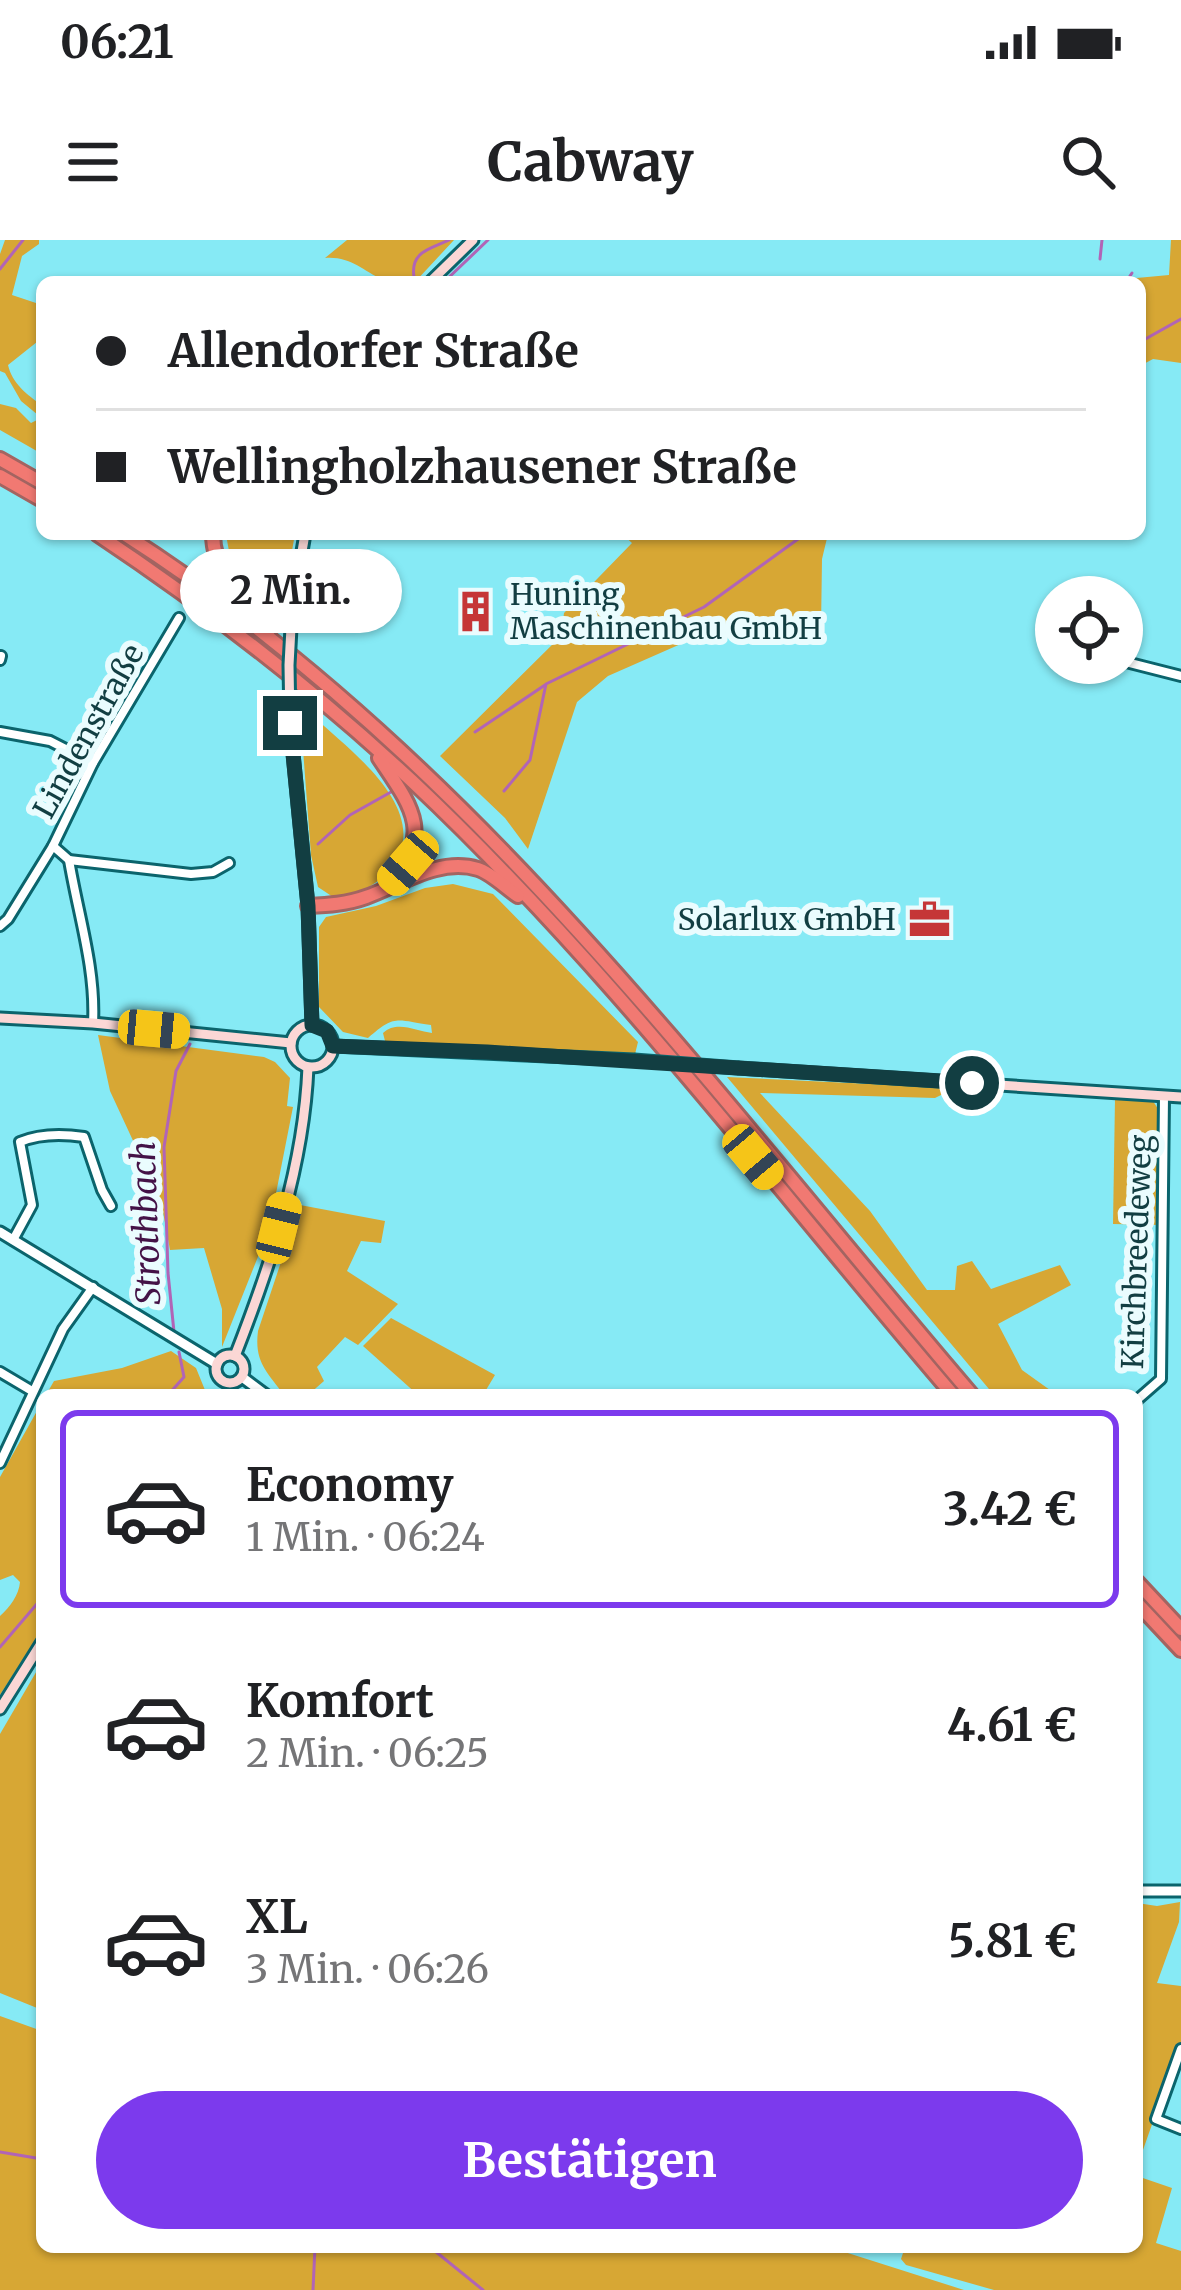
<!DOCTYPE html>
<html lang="de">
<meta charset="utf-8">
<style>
:root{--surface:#fff;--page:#f6f6f6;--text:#202124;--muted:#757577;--line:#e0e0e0;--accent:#7c3aed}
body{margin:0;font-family:Merriweather,serif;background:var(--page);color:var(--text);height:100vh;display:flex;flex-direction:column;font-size:45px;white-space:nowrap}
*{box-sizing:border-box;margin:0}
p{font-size:39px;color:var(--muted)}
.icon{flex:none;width:66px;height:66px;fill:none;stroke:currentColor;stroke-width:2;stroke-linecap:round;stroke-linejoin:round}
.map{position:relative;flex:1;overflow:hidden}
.drawer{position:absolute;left:36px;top:1149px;width:1107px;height:864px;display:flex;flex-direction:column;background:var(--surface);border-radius:18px;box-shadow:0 3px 9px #0004}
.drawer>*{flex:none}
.guide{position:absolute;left:36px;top:36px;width:1110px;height:264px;border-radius:18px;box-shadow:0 3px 9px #0004;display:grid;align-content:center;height:264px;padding:0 60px;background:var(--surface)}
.tools{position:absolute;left:1035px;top:336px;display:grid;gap:24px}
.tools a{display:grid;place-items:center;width:108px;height:108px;border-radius:50%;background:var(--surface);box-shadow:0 3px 9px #0004;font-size:60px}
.end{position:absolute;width:54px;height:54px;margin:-27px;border:15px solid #123e42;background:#fff;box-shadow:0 0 0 6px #fff}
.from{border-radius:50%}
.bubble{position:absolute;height:84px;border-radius:42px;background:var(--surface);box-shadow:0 3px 9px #0004;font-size:39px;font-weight:700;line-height:84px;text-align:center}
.car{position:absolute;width:36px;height:72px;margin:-36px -18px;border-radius:15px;box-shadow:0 0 9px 3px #0007;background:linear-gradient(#f5c518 24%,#345 0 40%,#f5c518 0 76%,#345 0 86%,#f5c518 0)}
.guide b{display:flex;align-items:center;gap:42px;height:114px;font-size:45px}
.guide b+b{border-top:3px solid var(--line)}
.guide i{width:30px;height:30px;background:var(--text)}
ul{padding:21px 0 0;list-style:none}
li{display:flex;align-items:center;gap:36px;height:198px;margin:0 24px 18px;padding:0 36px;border:6px solid transparent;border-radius:18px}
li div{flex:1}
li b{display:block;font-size:45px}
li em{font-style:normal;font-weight:700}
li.on{border-color:var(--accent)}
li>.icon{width:108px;height:108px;stroke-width:1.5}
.cta{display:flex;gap:24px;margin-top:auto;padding:24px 60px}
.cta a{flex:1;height:138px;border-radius:72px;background:var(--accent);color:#fff;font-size:48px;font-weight:700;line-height:138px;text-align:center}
.status{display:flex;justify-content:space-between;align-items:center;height:84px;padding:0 60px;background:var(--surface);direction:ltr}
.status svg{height:33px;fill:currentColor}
header{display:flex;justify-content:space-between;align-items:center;height:156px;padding:0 60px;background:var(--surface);font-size:54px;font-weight:700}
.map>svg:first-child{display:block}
</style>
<div class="status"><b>06:21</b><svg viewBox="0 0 49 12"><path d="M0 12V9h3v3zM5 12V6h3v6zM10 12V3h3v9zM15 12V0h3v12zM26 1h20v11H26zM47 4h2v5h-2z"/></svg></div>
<header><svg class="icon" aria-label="menu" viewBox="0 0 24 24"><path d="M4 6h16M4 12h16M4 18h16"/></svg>Cabway<svg class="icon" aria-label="search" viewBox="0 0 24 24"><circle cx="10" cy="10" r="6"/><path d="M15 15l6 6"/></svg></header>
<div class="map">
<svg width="1181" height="2050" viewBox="0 0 1181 2050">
<rect width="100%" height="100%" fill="#86eaf5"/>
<g fill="#d7a734">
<path d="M 5,0 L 39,0 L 39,4 L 22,16 L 12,55 L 42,65 L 42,98 L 8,125 C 12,143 27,155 42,165 L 42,214 L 0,190 L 0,164 L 16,168 L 31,183 L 37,180 L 38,175 L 21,161 L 5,133 L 0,131 L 0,14 Z"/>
<path d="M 347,0 L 454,0 L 415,42 C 404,42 392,44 383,40 C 362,30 350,16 325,18 Z"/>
<polygon points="1171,0 1181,0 1181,123 1153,119 1140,126 1140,42 1123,42 1126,39 1169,35"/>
<path d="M 226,294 L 295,294 L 279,383 C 242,350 234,344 226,294 Z"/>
<polygon points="622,294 828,294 822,319 821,388 791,383 757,384 683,403 608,436 577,462 528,609 505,578 440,516 561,396 564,373 632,303"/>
<path d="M 315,478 C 352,512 436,573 390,629 C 376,647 355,655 333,657 L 318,647 L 311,615 L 301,483 Z"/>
<path d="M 453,644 L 493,654 L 638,802 L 635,814 L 385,801 L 383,793 C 397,780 416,791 432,793 L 431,785 C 396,780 395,774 368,798 L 343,792 L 319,767 L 319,687 L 326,677 L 376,666 L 425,648 Z"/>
<polygon points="98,795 264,817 275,822 290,838 287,866 293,867 269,989 222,1107 222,1069 204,1008 170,1010 161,961 110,851"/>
<polygon points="727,837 955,848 935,858 760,853 870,971 927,1050 955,1050 957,1026 972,1021 991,1049 1060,1025 1071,1045 998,1084 1022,1130 1057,1155 994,1155"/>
<polygon points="1115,859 1153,861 1160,872 1160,985 1113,984"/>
<path d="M 300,965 L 385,981 L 381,1003 L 361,1001 L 347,1031 L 398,1064 L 358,1105 L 345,1097 L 317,1127 L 324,1141 L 308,1155 L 284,1155 C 267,1132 254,1122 258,1091 Z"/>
<polygon points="391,1078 495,1135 483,1155 418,1155 363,1106"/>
<polygon points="171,1111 196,1128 207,1155 46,1155 54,1141 122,1128"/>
<path d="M 42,1162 L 42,1390 L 0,1455 L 0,1376 C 10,1367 19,1355 20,1342 L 13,1335 L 0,1340 L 0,1237 Z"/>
<polygon points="42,1422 42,1770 0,1753 0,1494"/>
<polygon points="1180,1662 1179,1682 1157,1743 1181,1746 1181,1802 1137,1927 1137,1663 1157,1666"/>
<polygon points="0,1776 42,1791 42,2007 829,2007 964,2050 0,2050"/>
<polygon points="1137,1936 1172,1948 1156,2003 1181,2011 1181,2050 994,2050 906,2025 901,2019 905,2007 1137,2007"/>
</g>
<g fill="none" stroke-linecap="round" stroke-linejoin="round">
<g stroke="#b164b6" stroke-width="3">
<polyline points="1100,19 1102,0"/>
<polyline points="0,29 23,0"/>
<path d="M 414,37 C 410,11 431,9 449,0"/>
<polyline points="444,42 488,0"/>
<polyline points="1126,42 1132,33"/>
<polyline points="1140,102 1181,79"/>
<polyline points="475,492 545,445"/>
<polyline points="504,551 530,520 546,444 704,367 805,294"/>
<polyline points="318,604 350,575 391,552"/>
<polyline points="174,1092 168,1033 164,907 176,831 190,804"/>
<polyline points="168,1155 184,1137 179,1112"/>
<polyline points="0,1407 42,1358"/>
<polyline points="0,1912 42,1919"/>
<polyline points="430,2007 483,2050"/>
<polyline points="313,2050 315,2007"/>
</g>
<defs>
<g id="minor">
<polyline points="0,420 1,416"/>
<polyline points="1122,421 1181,436"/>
<polyline points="1067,424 1068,423"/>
<polyline points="0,492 50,501 93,523"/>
<polyline points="53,606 69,620 191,634 213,632 229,623"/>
<path d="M 69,620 C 78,674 96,729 93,783"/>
<polyline points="0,686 8,679 53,606 93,523 179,378"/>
<path d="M 13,1000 L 32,965 L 20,902 C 39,894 64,894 84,897 L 102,950 L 111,966"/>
<polyline points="0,1132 32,1151"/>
<polyline points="1137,1160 1161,1139 1164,856"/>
<polyline points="0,1223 63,1089 93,1047"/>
<polyline points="1181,1809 1156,1879 1181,1889"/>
</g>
<g id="tertiary">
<polyline points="0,992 217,1124"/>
<polyline points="242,1137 266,1155"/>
<polyline points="1137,1651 1181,1651"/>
</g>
<g id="secondary">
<polyline points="430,42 473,0"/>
<polyline points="292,369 305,294"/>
<polyline points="290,483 308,666 312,785"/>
<polyline points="0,778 93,783 291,803"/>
<circle cx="312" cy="806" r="21"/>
<polyline points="333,806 634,820"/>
<polyline points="739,828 1181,857"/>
<circle cx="230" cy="1129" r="14"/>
<path d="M 235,1116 C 271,1024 304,926 308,827"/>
<polyline points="0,1469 42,1402"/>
</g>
<g id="motorway">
<polyline points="0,219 42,243"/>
<polyline points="0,236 42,260"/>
<path d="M 97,294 C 208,368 314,450 412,541 C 611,728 776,949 953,1155"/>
<path d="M 124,294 C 468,513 711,850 972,1155"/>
<path d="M 213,294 C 213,334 244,362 269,390"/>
<path d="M 379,518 C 411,566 434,592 391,643"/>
<path d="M 308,666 C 328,665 347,664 366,657 C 400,645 439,617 478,629 C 491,633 506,648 518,656"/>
<polyline points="1137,1342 1181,1389"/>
<polyline points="1137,1363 1181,1410"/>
</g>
</defs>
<use href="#minor" stroke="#0b646c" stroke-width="14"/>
<use href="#tertiary" stroke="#0b646c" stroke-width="15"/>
<use href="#secondary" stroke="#0b646c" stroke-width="15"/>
<use href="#motorway" stroke="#a36461" stroke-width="18"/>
<use href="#minor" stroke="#fff" stroke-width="8"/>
<use href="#tertiary" stroke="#fff" stroke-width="9"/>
<use href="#secondary" stroke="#fbd7d5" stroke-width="9"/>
<use href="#motorway" stroke="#f17972" stroke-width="12"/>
<defs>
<g id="secondary-bridge">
<polyline points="290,483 289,425 292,369"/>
<polyline points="634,820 739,828"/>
</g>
</defs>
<use href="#secondary-bridge" stroke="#0b646c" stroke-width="15" stroke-linecap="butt"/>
<use href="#secondary-bridge" stroke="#fbd7d5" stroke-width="9"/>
</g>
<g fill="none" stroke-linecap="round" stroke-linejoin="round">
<polyline stroke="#123e42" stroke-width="15" points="290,483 308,666 312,785 327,791 333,806 487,812 972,843"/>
</g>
<defs>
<symbol id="building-bare" viewBox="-9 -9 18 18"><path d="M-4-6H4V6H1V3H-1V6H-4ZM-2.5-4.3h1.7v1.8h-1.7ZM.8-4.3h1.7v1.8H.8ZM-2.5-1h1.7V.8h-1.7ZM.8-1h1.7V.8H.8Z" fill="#c53637" stroke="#eafcfe" stroke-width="2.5" paint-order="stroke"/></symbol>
<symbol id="office-bare" viewBox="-9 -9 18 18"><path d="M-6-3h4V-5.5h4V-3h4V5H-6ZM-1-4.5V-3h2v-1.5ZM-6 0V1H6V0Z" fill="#c53637" stroke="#eafcfe" stroke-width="2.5" paint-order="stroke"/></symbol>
</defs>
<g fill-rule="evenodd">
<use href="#building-bare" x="446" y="342" width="59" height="59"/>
<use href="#office-bare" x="900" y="650" width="59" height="59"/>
</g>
<g text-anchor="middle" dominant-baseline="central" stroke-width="12" stroke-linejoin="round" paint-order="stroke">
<g font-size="30" fill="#123e42" stroke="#eafcfe" text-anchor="start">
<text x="510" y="354">Huning<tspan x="510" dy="34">Maschinenbau GmbH</tspan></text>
<text x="896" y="679" text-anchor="end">Solarlux GmbH</text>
</g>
<g font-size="30" fill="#123e42" stroke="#eafcfe">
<text transform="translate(88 491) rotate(-61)">Lindenstraße</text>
<text transform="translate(1136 1012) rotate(-88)">Kirchbreedeweg</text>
</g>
<g font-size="33" font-style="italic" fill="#441247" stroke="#eafcfe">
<text transform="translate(146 983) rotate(-92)">Strothbach</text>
</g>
</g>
</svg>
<div class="tools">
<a><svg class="icon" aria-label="locate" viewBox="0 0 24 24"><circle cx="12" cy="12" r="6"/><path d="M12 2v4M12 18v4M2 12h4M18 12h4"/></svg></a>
</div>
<i class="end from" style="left:972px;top:843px"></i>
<i class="end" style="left:290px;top:483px"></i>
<div class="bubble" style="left:180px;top:309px;width:222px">2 Min.</div>
<i class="car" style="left:408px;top:623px;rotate:221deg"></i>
<i class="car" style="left:154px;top:789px;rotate:95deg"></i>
<i class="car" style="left:753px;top:917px;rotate:140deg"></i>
<i class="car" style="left:279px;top:988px;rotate:14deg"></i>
<div class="guide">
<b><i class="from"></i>Allendorfer Straße</b>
<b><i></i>Wellingholzhausener Straße</b>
</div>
<section class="drawer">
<ul>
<li class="on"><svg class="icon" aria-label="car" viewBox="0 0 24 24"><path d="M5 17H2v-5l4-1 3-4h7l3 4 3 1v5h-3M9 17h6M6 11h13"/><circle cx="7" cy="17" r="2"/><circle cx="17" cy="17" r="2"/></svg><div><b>Economy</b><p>1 Min. · 06:24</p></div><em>3.42 €</em></li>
<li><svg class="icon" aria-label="car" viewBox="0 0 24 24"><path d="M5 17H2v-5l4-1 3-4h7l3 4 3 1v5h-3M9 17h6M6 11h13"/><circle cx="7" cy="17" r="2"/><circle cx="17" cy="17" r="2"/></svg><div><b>Komfort</b><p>2 Min. · 06:25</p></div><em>4.61 €</em></li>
<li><svg class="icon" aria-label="car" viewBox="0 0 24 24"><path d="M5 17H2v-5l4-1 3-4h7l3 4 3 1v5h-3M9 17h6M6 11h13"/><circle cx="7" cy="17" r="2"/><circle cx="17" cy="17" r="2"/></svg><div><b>XL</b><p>3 Min. · 06:26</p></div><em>5.81 €</em></li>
</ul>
<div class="cta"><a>Bestätigen</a></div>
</section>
</div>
